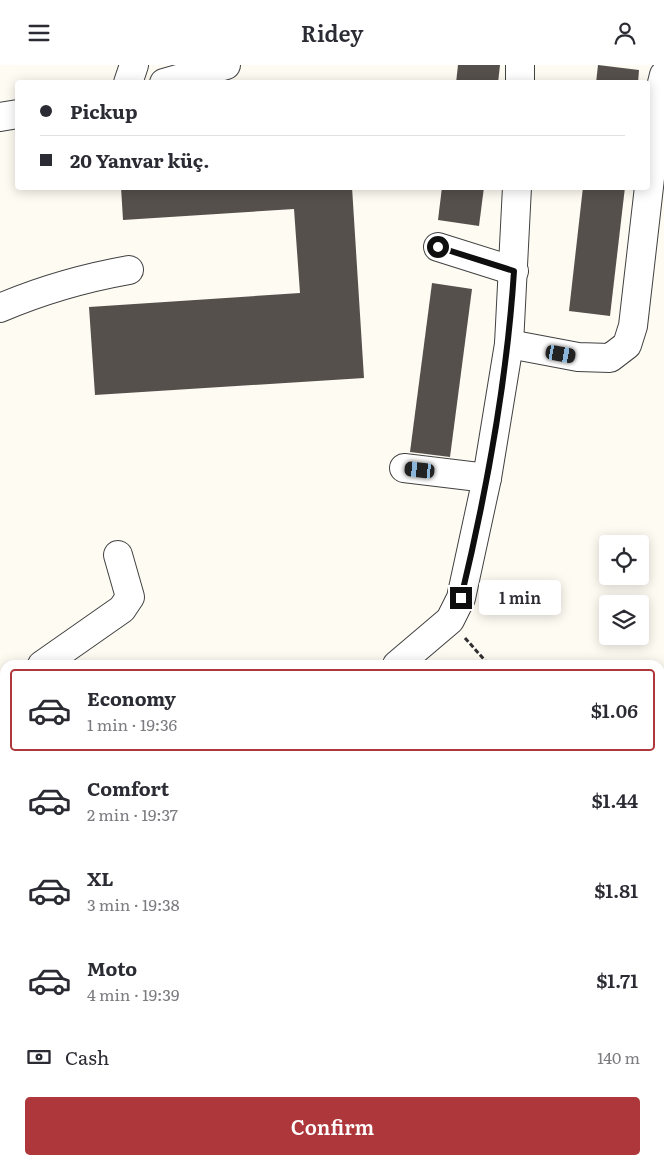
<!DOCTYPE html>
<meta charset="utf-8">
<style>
:root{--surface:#fff;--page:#f7f7f7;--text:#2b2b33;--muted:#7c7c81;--line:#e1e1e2;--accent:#ad373a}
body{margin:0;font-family:Literata,serif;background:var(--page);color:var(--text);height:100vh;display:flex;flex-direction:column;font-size:19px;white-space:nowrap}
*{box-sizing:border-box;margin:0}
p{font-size:16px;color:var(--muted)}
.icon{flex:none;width:28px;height:28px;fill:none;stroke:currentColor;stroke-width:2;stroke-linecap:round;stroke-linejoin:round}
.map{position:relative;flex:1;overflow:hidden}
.drawer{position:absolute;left:0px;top:595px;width:665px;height:505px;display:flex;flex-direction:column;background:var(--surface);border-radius:15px 15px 0 0;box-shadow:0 2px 12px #0003}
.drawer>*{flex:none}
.banner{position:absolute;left:15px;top:15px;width:635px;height:110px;border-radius:5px;box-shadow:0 2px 12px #0003;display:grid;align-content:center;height:110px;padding:0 25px;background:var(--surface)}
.fabs{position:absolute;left:599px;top:470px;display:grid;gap:10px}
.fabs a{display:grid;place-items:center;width:50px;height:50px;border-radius:5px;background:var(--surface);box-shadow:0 2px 12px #0003;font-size:25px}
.end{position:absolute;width:22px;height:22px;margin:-11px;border:6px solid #0e0e0e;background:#fff;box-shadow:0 0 0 2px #fff}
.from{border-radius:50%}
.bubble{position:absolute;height:35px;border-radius:5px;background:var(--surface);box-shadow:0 2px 12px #0003;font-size:16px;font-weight:600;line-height:35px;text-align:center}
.car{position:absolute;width:15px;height:30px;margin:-15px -8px;border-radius:6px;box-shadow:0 0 4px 1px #0007;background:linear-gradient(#222 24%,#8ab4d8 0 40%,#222 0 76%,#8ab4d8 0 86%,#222 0)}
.banner b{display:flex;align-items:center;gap:18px;height:48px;font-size:19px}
.banner b+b{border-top:1px solid var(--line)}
.banner i{width:12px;height:12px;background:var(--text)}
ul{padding:9px 0 0;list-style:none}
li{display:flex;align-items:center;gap:15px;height:82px;margin:0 10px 8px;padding:0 15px;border:2px solid transparent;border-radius:5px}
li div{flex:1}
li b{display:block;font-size:19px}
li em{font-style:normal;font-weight:600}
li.active{border-color:var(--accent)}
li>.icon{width:45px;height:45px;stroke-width:1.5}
.pay{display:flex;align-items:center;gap:12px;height:55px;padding:0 25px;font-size:19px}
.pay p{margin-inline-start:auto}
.primary-button{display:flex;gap:10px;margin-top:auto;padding:10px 25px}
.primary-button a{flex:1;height:58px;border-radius:5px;background:var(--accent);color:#fff;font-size:20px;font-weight:600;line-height:58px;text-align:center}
header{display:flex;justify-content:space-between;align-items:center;height:65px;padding:0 25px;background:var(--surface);font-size:22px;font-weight:600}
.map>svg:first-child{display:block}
</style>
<header><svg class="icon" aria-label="menu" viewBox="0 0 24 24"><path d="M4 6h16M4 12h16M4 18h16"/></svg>Ridey<svg class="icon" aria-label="person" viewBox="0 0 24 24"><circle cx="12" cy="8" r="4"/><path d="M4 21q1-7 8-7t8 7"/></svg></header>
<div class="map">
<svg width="664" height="1100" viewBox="0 0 664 1100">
<rect width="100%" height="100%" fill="#fdfbf2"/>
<polygon fill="#ebe4ec" points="372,1095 536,1095 530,1100 376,1100"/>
<polygon fill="#d1e4bf" points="664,733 664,777 660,772 660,736"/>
<g fill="#56504c">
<polygon points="458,0 500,0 498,18 456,18"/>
<polygon points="598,0 639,5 638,18 596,18"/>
<polygon points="121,122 352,122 364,313 95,330 89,242 300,228 294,144 123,155"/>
<polygon points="442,122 484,122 479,161 438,155"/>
<polygon points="583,122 625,122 610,251 569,246"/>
<polygon points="432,218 472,224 450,392 410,387"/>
<polygon points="660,892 664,895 664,937 660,940"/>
<polygon points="420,1095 433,1095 425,1100"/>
</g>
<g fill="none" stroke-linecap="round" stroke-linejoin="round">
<defs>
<g id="minor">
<polyline points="128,18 134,0"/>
<polyline points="164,18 226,0"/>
<polyline points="520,18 520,0"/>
<polyline points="0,52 18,49"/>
<polyline points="438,182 514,206"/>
<path d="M 0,243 C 42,225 84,213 129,205"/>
<polyline points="509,279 578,292 610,293 627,280 633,261 660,26 664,10"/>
<polyline points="404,403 487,413"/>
<polyline points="42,600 122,544 130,532 118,490"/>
<polyline points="397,600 450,555 461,533 487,413 509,279 517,122"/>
<polyline points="0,641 5,649"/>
<polyline points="660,797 664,801"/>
<polyline points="311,1095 315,1100"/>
</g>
<g id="major">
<polyline points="660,1023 664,1020"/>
<polyline points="660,1053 664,1050"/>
<polyline points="558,1100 565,1095"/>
<polyline points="599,1100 605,1095"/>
</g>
</defs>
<use href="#minor" stroke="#414141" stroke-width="30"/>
<use href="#major" stroke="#1f1f1f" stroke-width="30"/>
<polyline stroke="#303030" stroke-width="3" stroke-dasharray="5 2.5" stroke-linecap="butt" points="465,573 489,600"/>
<use href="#minor" stroke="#fff" stroke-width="28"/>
<use href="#major" stroke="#e7cf77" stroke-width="28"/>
</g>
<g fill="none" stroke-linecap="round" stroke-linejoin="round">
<path stroke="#0e0e0e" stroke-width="6" d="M 438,182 L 514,206 C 507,316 487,425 461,533"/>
</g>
</svg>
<div class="fabs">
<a><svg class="icon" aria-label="locate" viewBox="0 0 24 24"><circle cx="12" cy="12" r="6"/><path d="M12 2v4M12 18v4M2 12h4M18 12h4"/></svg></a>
<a><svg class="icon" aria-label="layers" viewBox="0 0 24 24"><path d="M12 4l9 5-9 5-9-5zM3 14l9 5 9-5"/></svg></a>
</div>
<i class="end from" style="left:438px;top:182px"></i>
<i class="end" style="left:461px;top:533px"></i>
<div class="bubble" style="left:479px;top:515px;width:82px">1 min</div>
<i class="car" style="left:561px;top:289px;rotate:100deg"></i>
<i class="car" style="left:420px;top:405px;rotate:276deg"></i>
<div class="banner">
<b><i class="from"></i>Pickup</b>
<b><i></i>20 Yanvar küç.</b>
</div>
<section class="drawer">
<ul>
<li class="active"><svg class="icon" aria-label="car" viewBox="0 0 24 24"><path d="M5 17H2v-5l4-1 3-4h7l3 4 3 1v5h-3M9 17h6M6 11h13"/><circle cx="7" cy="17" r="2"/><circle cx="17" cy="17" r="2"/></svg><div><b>Economy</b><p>1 min · 19:36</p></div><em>$1.06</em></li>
<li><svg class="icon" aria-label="car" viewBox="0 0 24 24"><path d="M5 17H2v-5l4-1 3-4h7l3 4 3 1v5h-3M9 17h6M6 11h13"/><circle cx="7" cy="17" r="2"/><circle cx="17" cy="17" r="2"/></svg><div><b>Comfort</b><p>2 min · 19:37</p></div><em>$1.44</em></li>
<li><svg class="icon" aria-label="car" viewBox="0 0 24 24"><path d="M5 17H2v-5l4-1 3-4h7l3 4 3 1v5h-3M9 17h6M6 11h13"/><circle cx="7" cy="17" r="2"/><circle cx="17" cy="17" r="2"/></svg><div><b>XL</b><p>3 min · 19:38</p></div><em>$1.81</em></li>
<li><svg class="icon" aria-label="car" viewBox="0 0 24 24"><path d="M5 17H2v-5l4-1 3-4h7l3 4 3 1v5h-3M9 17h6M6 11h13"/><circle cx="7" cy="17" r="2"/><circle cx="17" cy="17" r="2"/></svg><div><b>Moto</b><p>4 min · 19:39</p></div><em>$1.71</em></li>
</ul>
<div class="pay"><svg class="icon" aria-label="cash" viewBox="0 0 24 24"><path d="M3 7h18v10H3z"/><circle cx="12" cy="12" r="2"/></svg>Cash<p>140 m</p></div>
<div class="primary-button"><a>Confirm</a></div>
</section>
</div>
